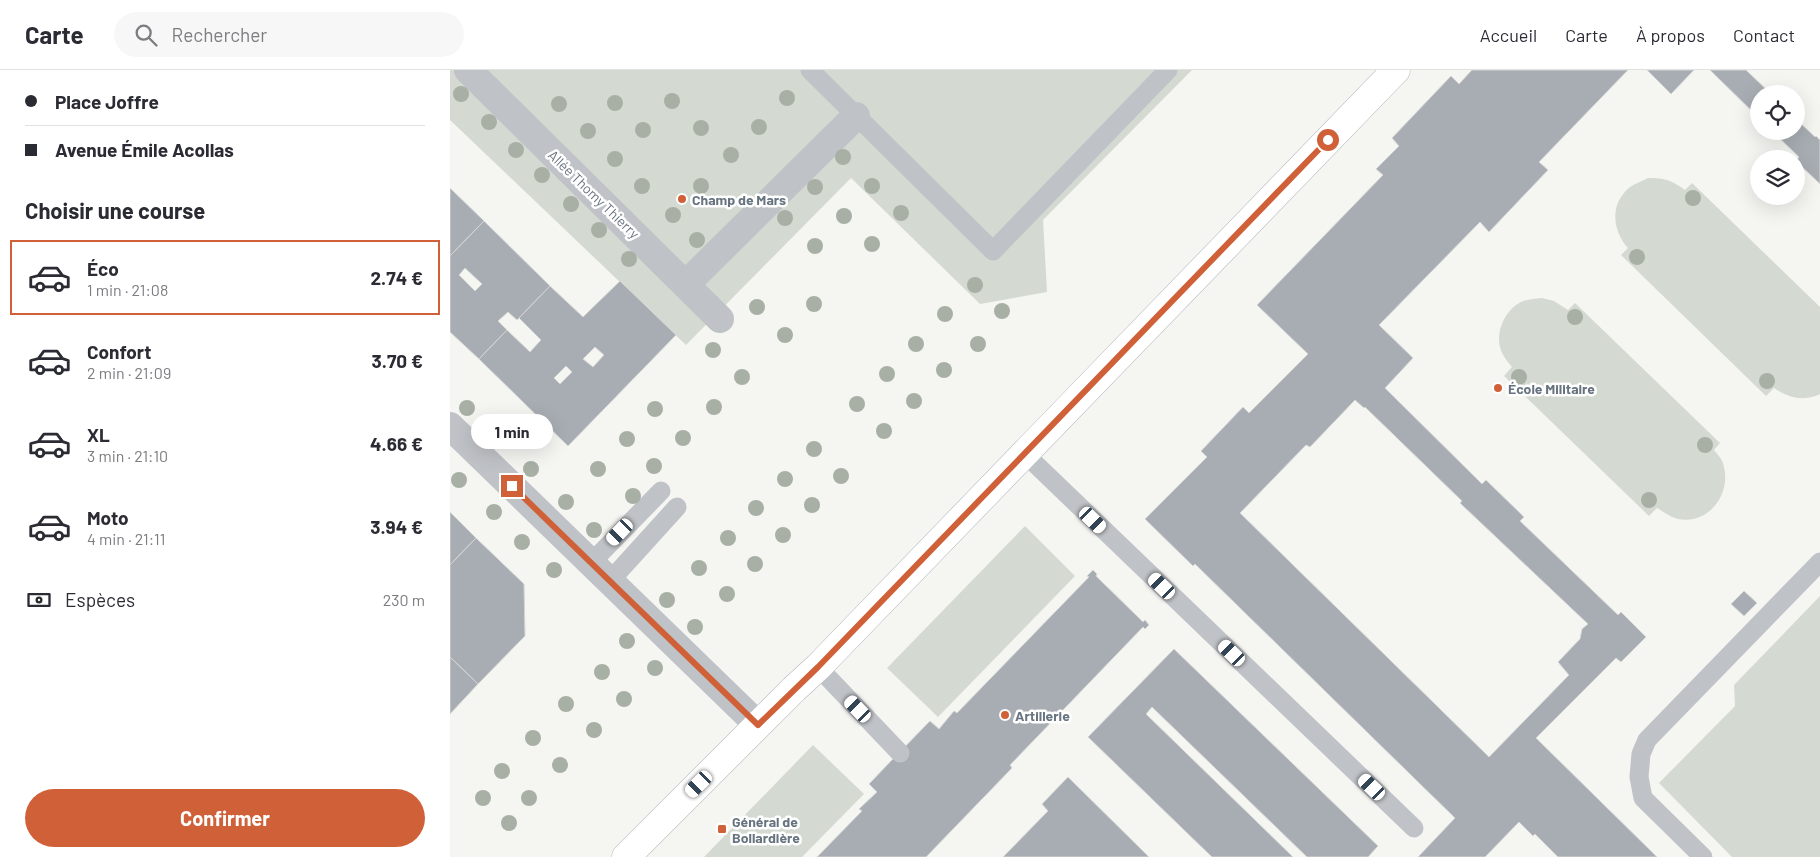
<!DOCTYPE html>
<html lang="fr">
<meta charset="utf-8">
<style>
:root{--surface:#fff;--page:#f7f7f7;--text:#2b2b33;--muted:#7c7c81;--line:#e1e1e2;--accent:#d06038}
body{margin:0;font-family:Barlow,sans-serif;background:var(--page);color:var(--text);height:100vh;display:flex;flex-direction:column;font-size:19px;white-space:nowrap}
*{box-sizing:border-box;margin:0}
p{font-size:16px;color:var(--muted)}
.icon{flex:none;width:28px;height:28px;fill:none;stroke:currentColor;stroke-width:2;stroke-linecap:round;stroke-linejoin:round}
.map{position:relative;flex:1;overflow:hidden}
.sheet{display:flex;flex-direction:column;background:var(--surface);width:450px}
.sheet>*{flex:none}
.hud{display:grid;align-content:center;height:110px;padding:0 25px;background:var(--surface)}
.controls{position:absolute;left:1300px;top:15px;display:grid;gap:10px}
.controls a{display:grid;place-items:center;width:55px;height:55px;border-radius:50%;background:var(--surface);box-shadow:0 5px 20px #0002;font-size:25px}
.end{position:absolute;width:22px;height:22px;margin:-11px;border:6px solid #d06038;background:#fff;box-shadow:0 0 0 2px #fff}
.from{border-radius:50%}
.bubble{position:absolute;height:35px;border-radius:18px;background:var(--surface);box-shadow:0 5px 20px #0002;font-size:16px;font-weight:700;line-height:35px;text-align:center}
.car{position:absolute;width:15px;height:30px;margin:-15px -8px;border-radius:6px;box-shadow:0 0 4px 1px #0007;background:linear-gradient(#fff 24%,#345 0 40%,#fff 0 76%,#345 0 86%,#fff 0)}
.hud b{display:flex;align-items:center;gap:18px;height:48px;font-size:19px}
.hud b+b{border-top:1px solid var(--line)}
.hud i{width:12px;height:12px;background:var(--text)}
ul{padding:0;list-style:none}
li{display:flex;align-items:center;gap:15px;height:75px;margin:0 10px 8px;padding:0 15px;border:2px solid transparent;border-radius:0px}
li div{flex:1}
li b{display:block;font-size:19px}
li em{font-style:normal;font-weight:700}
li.selected{border-color:var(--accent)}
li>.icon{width:45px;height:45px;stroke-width:1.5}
h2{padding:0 25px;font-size:22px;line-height:60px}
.pay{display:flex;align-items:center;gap:12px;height:55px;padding:0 25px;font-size:19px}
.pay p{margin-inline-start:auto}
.cta{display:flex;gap:10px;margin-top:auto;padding:10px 25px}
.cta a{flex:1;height:58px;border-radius:30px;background:var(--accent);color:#fff;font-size:20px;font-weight:700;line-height:58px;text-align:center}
header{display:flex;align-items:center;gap:30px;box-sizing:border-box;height:70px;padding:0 25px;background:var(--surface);border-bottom:1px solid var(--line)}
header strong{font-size:24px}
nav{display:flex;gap:28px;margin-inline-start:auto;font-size:18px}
.search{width:350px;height:45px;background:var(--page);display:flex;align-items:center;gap:12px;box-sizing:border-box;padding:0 18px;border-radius:28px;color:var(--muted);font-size:19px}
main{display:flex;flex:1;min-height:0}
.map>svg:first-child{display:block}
</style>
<header>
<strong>Carte</strong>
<div class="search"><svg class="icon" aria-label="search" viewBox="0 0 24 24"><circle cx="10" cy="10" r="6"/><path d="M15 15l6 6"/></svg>Rechercher</div>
<nav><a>Accueil</a><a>Carte</a><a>À propos</a><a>Contact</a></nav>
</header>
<main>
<section class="sheet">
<div class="hud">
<b><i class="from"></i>Place Joffre</b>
<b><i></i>Avenue Émile Acollas</b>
</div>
<h2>Choisir une course</h2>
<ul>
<li class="selected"><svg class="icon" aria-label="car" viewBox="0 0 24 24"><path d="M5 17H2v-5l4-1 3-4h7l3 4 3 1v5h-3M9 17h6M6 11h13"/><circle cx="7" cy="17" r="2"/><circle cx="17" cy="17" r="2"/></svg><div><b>Éco</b><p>1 min · 21:08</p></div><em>2.74 €</em></li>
<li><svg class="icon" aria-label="car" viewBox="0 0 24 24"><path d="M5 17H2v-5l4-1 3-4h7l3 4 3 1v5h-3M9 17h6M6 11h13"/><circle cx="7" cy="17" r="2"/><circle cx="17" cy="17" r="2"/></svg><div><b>Confort</b><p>2 min · 21:09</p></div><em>3.70 €</em></li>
<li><svg class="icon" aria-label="car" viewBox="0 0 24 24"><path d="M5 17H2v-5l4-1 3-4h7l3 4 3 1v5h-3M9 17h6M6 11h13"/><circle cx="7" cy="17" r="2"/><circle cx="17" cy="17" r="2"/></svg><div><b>XL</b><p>3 min · 21:10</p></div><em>4.66 €</em></li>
<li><svg class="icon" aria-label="car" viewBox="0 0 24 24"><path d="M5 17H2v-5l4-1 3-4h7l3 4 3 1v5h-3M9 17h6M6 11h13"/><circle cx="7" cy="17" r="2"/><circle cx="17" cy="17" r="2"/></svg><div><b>Moto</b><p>4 min · 21:11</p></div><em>3.94 €</em></li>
</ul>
<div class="pay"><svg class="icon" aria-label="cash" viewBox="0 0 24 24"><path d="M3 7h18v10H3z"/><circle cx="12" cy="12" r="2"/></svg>Espèces<p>230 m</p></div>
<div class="cta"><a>Confirmer</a></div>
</section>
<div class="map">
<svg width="1370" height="787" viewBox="0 0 1370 787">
<rect width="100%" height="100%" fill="#f5f5f2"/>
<g fill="#d4dad2">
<polygon points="0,0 742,0 593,150 597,222 530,234 401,108 236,275 0,50"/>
<path d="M 1198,108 C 1215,108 1221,110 1235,120 L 1242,113 L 1370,237 L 1370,324 C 1353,332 1339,328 1324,318 L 1316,326 L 1171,185 L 1178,178 C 1164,163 1160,139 1174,123 C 1180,115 1190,112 1198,108 Z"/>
<path d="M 1092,228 L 1104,231 L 1118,240 L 1125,233 L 1270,373 L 1264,380 C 1268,385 1273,390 1274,397 C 1281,425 1258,455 1228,449 C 1220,447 1214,442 1207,438 L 1199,446 L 1054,306 L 1062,297 C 1057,291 1052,285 1050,277 C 1046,262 1054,244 1066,235 C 1074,229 1083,229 1092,228 Z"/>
<polygon points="575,456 625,506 488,647 437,598"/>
<polygon points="1370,526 1370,787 1282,787 1209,713 1285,636 1284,615"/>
<polygon points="363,675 414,724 352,787 254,787"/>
</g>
<g fill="#a7adb2" stroke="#d6d7d5" fill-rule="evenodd">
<path d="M 1022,0 L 1178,0 L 1089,92 L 1098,100 L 1039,162 L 1030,152 L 929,255 L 963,288 L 935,318 L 1032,414 L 1036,410 L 1074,447 L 1070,451 L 1168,545 L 1171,542 L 1196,567 L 1171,592 L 1166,588 L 1086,668 L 1207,787 L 1108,787 L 1085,764 L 1083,766 L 1069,752 L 1035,787 L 968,787 L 1005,748 L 745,494 L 743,496 L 695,449 L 757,387 L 751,381 L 793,337 L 799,343 L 858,284 L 807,235 L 933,105 L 926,99 L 949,76 L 942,68 L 1001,6 L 1009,14 ZM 905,330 L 914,338 L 915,337 L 1012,431 L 1010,433 L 1138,554 L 1132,559 L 1130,569 L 1108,592 L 1119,605 L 1039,687 L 790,443 L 856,375 L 860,377 Z"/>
<polygon points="1197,0 1244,0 1221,24"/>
<polygon points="1260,0 1296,0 1321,24 1309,24 1309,48"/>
<polygon points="1346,49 1365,67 1366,66 1370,70 1370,114 1346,91 1349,87 1322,61 1346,61"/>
<polygon points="0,118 34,151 0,186"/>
<path d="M 34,151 L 100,216 L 67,250 L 58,242 L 48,251 L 57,260 L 29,289 L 0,262 L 0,186 ZM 15,198 L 32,214 L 25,221 L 9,205 Z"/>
<path d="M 170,211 L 226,265 L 118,376 L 29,289 L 57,260 L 80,282 L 91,270 L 69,248 L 100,216 L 133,247 ZM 145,277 L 154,285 L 143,297 L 133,289 ZM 116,296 L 122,302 L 110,314 L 104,308 Z"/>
<polygon points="0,442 26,468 0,495"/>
<polygon points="26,468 74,514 75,566 28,614 0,587 0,495"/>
<polygon points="643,500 647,504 646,506 693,552 695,550 699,555 695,559 693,557 560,695 562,698 476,787 367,787 412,741 409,739 427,722 419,714 442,690 480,651 489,659 504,641 507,643 639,507 637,506"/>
<polygon points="1294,521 1307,533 1294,546 1281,534"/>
<polygon points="724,579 928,776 918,787 857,787 702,637 696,644 843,787 762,787 638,667"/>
<polygon points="0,587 28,614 0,644"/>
<polygon points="618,707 699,787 553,787 598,741 592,734"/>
</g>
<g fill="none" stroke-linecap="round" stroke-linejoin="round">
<defs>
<polyline id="secondary" points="176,787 344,619 368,597 946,0"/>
</defs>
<use href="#secondary" stroke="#b2b6ba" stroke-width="29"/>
<g stroke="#bfc2c6" stroke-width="19">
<polyline points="360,0 543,181 718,0"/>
<polyline points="575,384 964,758"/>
<polyline points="140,494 211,421"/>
<polyline points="159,512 227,437"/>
<polyline points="368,597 450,683"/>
<polyline points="1253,787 1193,728 1189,707 1191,684 1197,670 1370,492"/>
</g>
<g stroke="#bfc2c6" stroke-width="28">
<polyline points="18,0 270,249"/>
<polyline points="236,214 406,46"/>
<polyline points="0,356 308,655"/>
</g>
<use href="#secondary" stroke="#fff" stroke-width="28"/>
</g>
<g fill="#a8b0a5">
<circle cx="11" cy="24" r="8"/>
<circle cx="337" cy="28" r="8"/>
<circle cx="222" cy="31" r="8"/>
<circle cx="165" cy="33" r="8"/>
<circle cx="109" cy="34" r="8"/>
<circle cx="39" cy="52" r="8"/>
<circle cx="309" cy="57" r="8"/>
<circle cx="251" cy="58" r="8"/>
<circle cx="193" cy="60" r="8"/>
<circle cx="138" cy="61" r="8"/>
<circle cx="66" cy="80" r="8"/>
<circle cx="281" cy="85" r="8"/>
<circle cx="393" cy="87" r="8"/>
<circle cx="165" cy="89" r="8"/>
<circle cx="92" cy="105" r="8"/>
<circle cx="192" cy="116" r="8"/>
<circle cx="251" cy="116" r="8"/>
<circle cx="422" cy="116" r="8"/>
<circle cx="365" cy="117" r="8"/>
<circle cx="1243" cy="128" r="8"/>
<circle cx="121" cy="134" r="8"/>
<circle cx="451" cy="143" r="8"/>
<circle cx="223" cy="145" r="8"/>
<circle cx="394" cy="146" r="8"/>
<circle cx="335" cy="148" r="8"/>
<circle cx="149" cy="160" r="8"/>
<circle cx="247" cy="170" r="8"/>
<circle cx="422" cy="174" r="8"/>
<circle cx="365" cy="176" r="8"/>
<circle cx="1187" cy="187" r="8"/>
<circle cx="179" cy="189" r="8"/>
<circle cx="525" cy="215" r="8"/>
<circle cx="364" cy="234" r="8"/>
<circle cx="307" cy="237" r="8"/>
<circle cx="552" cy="241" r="8"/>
<circle cx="495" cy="244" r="8"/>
<circle cx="1125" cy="247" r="8"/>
<circle cx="335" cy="265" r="8"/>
<circle cx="466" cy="274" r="8"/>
<circle cx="528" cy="274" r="8"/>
<circle cx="263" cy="280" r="8"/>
<circle cx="494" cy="300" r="8"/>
<circle cx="437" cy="304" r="8"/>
<circle cx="292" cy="307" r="8"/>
<circle cx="1069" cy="307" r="8"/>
<circle cx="1317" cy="311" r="8"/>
<circle cx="464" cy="331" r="8"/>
<circle cx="407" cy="334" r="8"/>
<circle cx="264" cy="337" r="8"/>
<circle cx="17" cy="338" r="8"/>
<circle cx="205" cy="339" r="8"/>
<circle cx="434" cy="361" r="8"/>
<circle cx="233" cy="368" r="8"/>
<circle cx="50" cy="369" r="8"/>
<circle cx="177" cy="369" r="8"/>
<circle cx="1255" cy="375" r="8"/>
<circle cx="364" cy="379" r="8"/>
<circle cx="204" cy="396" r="8"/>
<circle cx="81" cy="399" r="8"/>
<circle cx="148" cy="399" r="8"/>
<circle cx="391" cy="406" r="8"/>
<circle cx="335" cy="409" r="8"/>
<circle cx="9" cy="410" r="8"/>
<circle cx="183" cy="426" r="8"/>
<circle cx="1199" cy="430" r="8"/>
<circle cx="116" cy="432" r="8"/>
<circle cx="362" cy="435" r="8"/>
<circle cx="306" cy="438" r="8"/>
<circle cx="44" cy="442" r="8"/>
<circle cx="144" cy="460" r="8"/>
<circle cx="333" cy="465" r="8"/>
<circle cx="278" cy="468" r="8"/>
<circle cx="72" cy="472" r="8"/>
<circle cx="305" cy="494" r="8"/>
<circle cx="249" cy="498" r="8"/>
<circle cx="104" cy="500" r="8"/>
<circle cx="277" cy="524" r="8"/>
<circle cx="217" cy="530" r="8"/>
<circle cx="245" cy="557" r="8"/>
<circle cx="177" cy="571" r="8"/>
<circle cx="205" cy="598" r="8"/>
<circle cx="152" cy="602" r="8"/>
<circle cx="174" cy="629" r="8"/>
<circle cx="116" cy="634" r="8"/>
<circle cx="144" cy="660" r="8"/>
<circle cx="83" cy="668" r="8"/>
<circle cx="110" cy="695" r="8"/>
<circle cx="52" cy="701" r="8"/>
<circle cx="33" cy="728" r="8"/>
<circle cx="79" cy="728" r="8"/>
<circle cx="59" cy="753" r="8"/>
</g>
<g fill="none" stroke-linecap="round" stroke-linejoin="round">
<polyline stroke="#d06038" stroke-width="6" points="62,416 308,655 368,597 878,70"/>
</g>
<g fill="#d06038" stroke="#fff" stroke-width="2">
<circle cx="232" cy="129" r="5"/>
<circle cx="1048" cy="318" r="5"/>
<circle cx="555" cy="645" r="5"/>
<rect x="267" y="754" width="10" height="10" rx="2.5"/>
</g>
<g text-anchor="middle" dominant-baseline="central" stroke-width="5" stroke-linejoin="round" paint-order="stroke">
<g font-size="14" fill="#677480" stroke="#fff">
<text transform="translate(144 124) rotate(44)">Allée Thomy Thierry</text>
</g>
<g font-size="14" font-weight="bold" fill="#677480" stroke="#fff" text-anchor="start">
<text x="242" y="129">Champ de Mars</text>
<text x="1058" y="318">École Militaire</text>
<text x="565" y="645">Artillerie</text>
<text x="282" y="751">Général de<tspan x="282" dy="16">Bollardière</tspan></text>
</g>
</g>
</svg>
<div class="controls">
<a><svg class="icon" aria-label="locate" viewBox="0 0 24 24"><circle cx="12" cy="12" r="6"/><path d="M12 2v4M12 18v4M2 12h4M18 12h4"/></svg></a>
<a><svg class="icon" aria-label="layers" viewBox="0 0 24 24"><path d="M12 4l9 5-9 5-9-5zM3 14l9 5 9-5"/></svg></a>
</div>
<i class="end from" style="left:878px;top:70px"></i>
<i class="end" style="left:62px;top:416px"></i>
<div class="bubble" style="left:21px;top:344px;width:82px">1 min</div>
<i class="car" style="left:643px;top:450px;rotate:134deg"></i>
<i class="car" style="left:170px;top:462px;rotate:224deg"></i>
<i class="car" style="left:712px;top:516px;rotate:314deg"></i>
<i class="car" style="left:782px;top:583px;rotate:314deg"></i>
<i class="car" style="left:408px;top:639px;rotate:316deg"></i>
<i class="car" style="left:249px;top:714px;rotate:225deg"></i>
<i class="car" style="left:922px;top:717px;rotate:314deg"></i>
</div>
</main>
